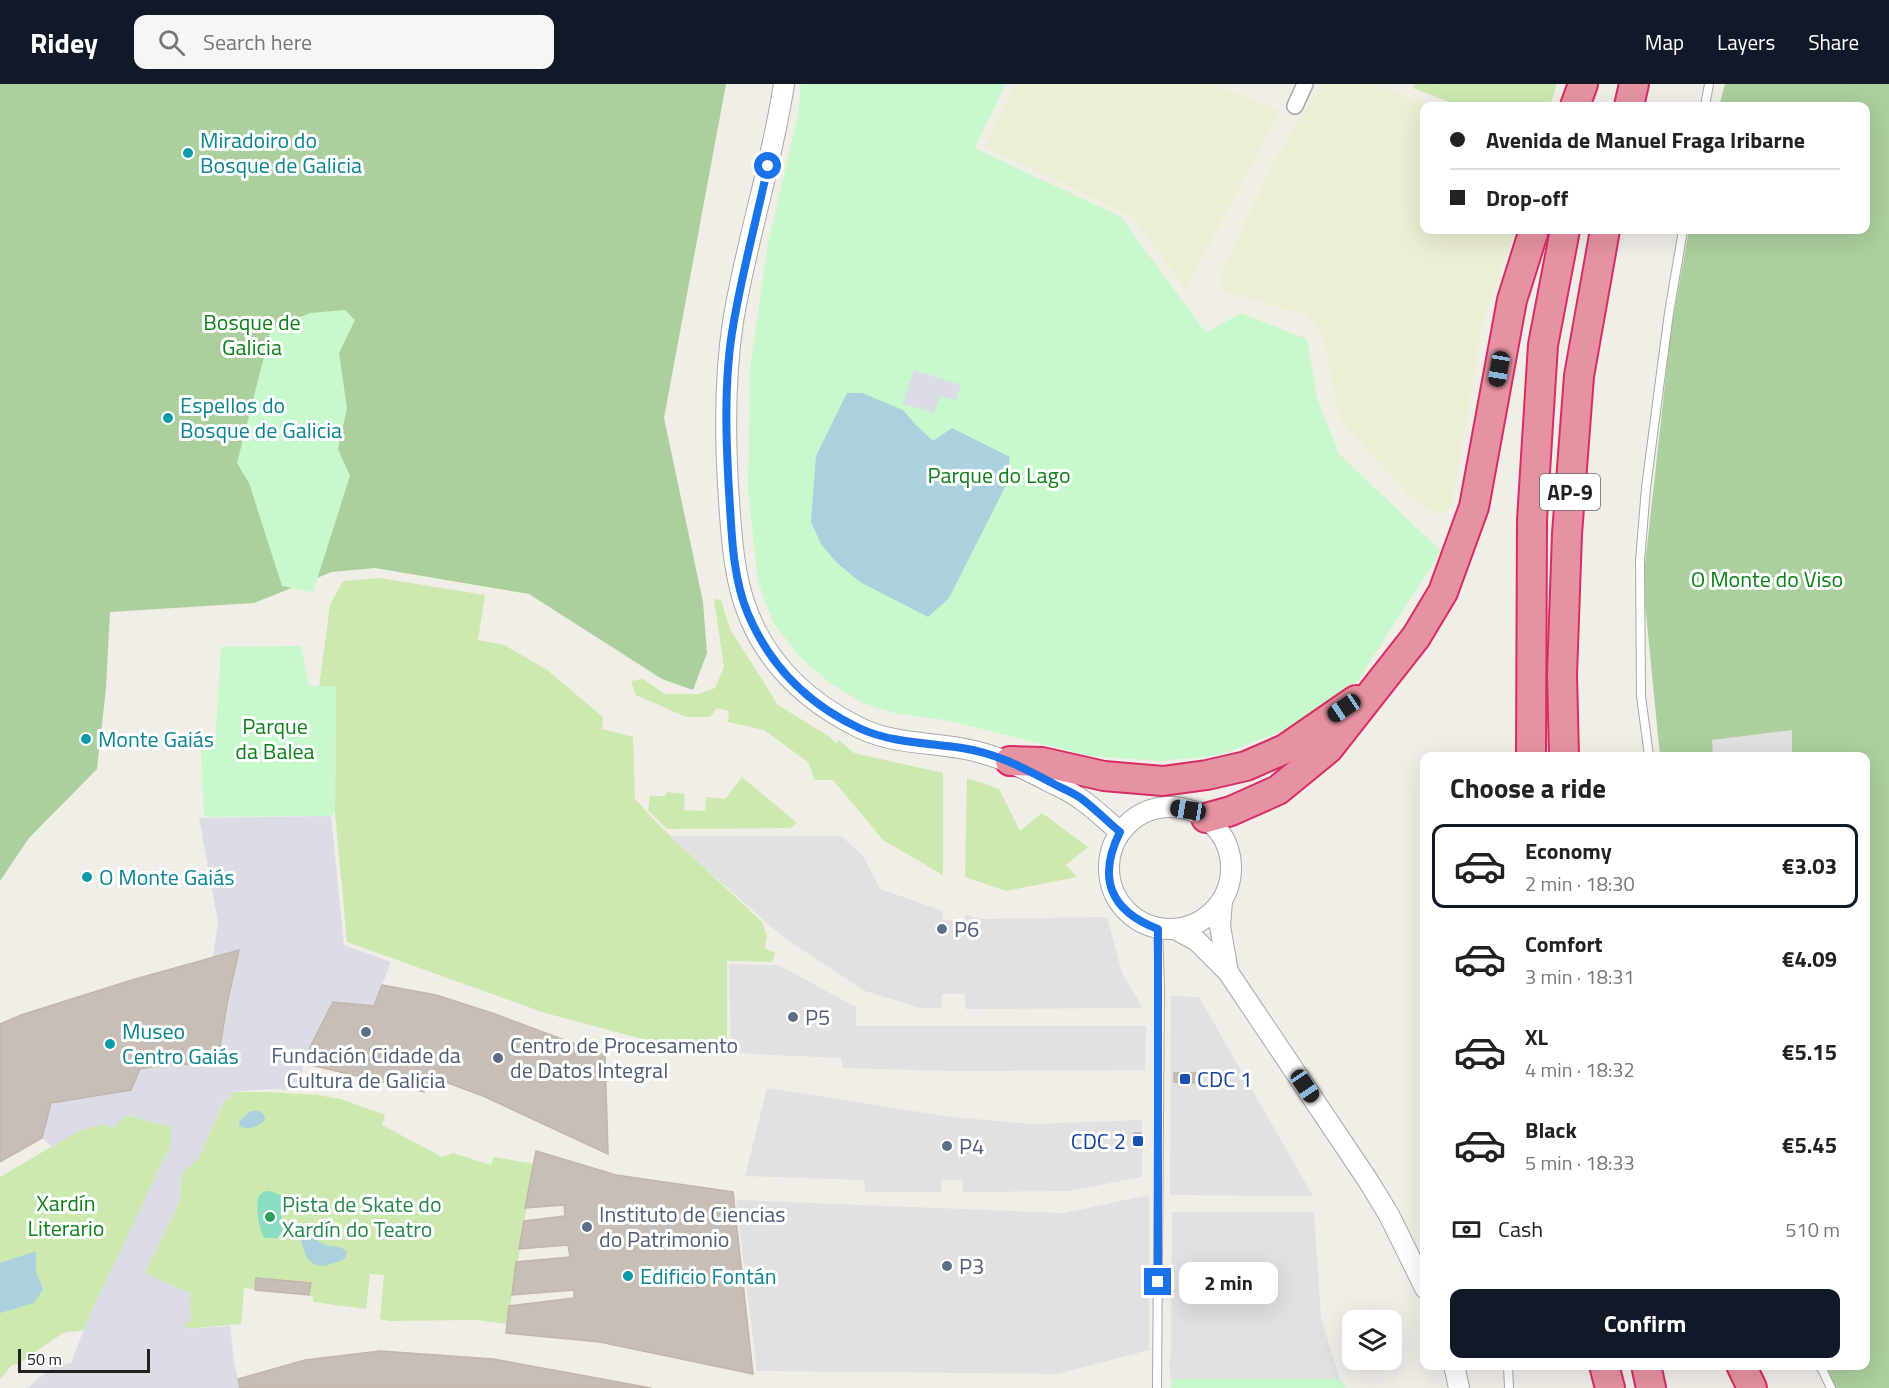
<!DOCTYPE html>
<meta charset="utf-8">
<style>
:root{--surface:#fff;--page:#f6f6f6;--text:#222;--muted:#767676;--line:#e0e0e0;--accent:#111827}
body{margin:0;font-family:"Titillium Web",sans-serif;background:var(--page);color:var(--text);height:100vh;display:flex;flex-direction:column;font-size:22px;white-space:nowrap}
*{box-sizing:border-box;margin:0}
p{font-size:20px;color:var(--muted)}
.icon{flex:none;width:33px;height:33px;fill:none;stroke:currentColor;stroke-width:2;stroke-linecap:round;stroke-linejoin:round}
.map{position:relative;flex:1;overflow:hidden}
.side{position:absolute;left:1420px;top:668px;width:450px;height:618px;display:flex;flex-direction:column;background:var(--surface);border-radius:12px;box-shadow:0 6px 24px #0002}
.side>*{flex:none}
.top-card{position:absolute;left:1420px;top:18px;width:450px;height:132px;border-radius:12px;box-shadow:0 6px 24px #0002;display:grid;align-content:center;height:132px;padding:0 30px;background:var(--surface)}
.controls{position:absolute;left:1342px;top:1226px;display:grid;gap:12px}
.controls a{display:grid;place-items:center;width:60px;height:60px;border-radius:12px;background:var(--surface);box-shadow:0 6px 24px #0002;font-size:30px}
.scale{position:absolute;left:18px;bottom:15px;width:132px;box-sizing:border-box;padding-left:6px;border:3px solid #212121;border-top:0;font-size:16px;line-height:21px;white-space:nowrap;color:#212121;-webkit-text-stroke:4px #fff;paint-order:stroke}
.end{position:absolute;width:27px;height:27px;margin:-14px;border:8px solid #1a73e8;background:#fff;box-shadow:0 0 0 3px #fff}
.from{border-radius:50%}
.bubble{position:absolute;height:42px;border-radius:12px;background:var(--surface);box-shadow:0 6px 24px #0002;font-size:20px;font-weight:700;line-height:42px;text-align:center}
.car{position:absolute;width:18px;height:36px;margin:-18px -9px;border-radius:8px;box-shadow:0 0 4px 2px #0007;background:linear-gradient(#222 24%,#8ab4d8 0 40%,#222 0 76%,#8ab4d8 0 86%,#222 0)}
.top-card b{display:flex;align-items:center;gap:21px;height:57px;font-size:22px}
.top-card b+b{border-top:2px solid var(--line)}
.top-card i{width:15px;height:15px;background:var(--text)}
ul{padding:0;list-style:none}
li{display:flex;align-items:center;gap:18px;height:84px;margin:0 12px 9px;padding:0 18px;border:3px solid transparent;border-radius:12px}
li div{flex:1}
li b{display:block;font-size:22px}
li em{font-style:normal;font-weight:700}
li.on{border-color:var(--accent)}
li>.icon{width:54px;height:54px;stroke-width:1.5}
h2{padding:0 30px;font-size:27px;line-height:72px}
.pay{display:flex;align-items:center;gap:15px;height:66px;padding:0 30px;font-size:22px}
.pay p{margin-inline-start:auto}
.cta{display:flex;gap:12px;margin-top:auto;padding:12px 30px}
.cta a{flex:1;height:69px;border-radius:12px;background:var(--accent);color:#fff;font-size:24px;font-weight:700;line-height:69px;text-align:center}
header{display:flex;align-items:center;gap:36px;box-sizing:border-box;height:84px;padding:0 30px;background:var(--accent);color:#fff}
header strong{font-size:28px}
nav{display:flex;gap:33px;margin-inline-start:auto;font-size:21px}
.search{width:420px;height:54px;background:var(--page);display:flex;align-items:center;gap:15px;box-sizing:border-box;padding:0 21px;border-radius:12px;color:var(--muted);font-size:22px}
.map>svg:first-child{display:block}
</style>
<header>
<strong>Ridey</strong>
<div class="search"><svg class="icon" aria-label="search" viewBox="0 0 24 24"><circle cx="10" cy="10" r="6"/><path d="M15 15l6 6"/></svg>Search here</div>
<nav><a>Map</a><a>Layers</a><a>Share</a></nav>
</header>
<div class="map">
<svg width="1889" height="1304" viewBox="0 0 1889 1304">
<rect width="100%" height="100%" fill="#f1eee8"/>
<g fill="#edefd4">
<polygon points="1014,0 1213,0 1279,26 1186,206 1132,132 985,63"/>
<polygon points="1322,0 1373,0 1431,22 1425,22 1425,146 1516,146 1484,232 1451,423 1439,431 1409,412 1340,335 1322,248 1306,230 1221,207 1223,184 1276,74"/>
</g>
<g fill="#cce9b0">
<polygon points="1415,0 1557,0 1550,22 1459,22 1413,4"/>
<polygon points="380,494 485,511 478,556 504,561 546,585 603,633 602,645 633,653 635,715 660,742 762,838 767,852 765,864 775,869 772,878 727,877 727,967 646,956 545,929 347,858 335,729 336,603 319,603 330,521 343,497"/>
<polygon points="714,515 721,516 730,545 778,621 830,653 836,660 839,656 854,669 943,689 943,791 883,756 833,696 815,696 808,678 764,646 728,638 729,627 717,624 710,633 686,633 636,611 631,597 643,595 665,610 698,610 715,604 724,583"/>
<polygon points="742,693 797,739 790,744 667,745 648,726 650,712 665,712 667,708 685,710 684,726 705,727 706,713 725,715"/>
<polygon points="967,694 999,705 1020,747 1042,729 1088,763 1066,781 1077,793 1006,807 965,793"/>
<polygon points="231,1008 271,1008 317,1011 341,1015 385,1031 382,1041 442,1073 453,1069 491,1081 494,1073 534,1080 507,1240 477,1236 390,1237 380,1235 384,1191 370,1190 366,1225 313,1218 313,1213 309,1211 244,1204 241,1240 185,1245 184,1239 145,1189 179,1118 182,1089 198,1075 225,1016 229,1015"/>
<polygon points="126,1031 171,1043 171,1060 84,1246 63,1249 18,1280 12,1281 0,1295 0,1093 78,1047 105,1040 113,1044"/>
</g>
<g fill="#accf9e">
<polygon points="0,0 726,0 664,334 703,518 707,569 693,606 662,595 529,510 375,484 332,488 254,519 110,528 106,604 97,685 29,754 0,797"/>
<polygon points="1725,0 1889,0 1889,1304 1831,1304 1812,1281 1866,1281 1866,672 1660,672 1643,499 1671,246 1689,146 1866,146 1866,22 1719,22"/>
</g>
<g fill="#c7f9cc">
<polygon points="801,0 1006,0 975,64 1121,133 1206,249 1241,229 1307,255 1317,314 1339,370 1441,467 1357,598 1284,646 1220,671 1162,677 1090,672 945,636 894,629 863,619 831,600 802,575 774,540 758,498 748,406 750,285 768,159 798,31"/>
<polygon points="345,226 355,236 339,269 347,324 338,365 350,392 313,508 282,502 249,399 237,379 271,245 310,229"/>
<polygon points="301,562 309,602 336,602 335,729 331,732 204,733 201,666 215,665 221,563"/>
<polygon points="1171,1295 1340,1295 1346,1304 1171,1304"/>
</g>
<path fill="#88debe" d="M 267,1107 C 282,1108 290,1117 280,1130 C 285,1139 285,1146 278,1154 L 265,1154 C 259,1149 255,1120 259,1112 C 262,1108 263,1108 267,1107 Z"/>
<g fill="#e1e1e1">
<polygon points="1792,646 1792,672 1713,672 1712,656"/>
<polygon points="669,752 841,752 863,772 880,805 943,827 943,836 964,837 965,831 981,835 1107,833 1122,889 1143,924 965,925 965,910 942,910 941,924 920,924 865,907 783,853"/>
<polygon points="729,880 778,881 856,923 856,942 1146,942 1145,986 952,987 843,984 841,974 731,969"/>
<polygon points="1171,912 1199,913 1313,1112 1170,1111"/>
<polygon points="767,1004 951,1033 1033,1040 1142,1036 1142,1093 1069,1107 963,1108 963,1096 941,1096 941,1108 865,1108 864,1096 745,1092"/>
<polygon points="1149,1111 1149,1266 1057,1290 757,1287 736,1116 1063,1129"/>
<polygon points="1172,1128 1314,1128 1321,1234 1340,1295 1171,1295 1169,1282 1171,1271"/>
</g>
<g fill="#dcdce7">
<polygon points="914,286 961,301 956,317 940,312 934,329 903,320"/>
<polygon points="331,732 344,861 391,878 374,922 333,918 302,979 303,1007 271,1005 231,1008 229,1015 224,1017 198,1075 182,1089 179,1118 145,1189 190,1209 191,1237 184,1239 186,1245 230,1242 234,1278 240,1304 27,1304 52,1283 71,1279 89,1232 171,1060 171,1043 127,1031 113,1044 105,1040 79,1047 52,1063 42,1054 51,1019 131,1006 140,985 167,980 217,981 239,867 213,874 218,838 199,734"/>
</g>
<g fill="#aad1dd">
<polygon points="847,309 862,309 903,326 914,339 933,357 952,344 1010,373 1006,401 949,514 928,533 860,498 837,479 821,460 811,438 816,372"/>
<path d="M 251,1027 C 259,1027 264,1027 265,1036 C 259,1042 247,1047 239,1042 L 240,1036 Z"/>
<path d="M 307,1148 C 314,1151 317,1157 323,1160 C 331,1164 339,1161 347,1167 L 345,1174 C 331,1182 312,1188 305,1169 C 302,1162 301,1158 302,1151 Z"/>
<polygon points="36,1167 36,1187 43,1205 34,1219 0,1229 0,1179"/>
</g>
<g fill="#c6beb7" stroke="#c3b5ab" stroke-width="1.5">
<polygon points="239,866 228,916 217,981 167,980 140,985 131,1006 51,1019 42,1054 0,1078 0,940 21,931 132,896"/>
<polygon points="382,901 436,911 492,929 605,971 608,1070 483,1012 432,993 424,1008 302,979 333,918 374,922"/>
<polygon points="1174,989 1199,989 1198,999 1174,998"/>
<rect x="1134" y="1049" width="7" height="13"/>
<polygon points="536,1067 616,1091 733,1108 753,1290 600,1258 506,1249 509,1222 574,1214 574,1206 512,1211 516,1178 570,1173 568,1161 519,1165 524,1137 565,1132 564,1121 525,1124"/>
<polygon points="256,1194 311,1199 309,1211 255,1206"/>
<polygon points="380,1267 493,1275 651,1304 240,1304 238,1295 305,1276"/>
</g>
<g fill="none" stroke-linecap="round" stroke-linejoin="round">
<defs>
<g id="service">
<polyline points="1705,22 1709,0"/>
<polyline points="1649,672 1641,612 1640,477 1646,404 1659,304 1669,229 1683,146"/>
<polyline points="1508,1281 1509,1304"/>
<polyline points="1820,1281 1831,1304"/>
<polyline points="1157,1304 1160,904 1158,845"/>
</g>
<polyline id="minor" points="1295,22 1305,0"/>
<g id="tertiary">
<path d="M 784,0 C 772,80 746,158 733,238 C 725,290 725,348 728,401 C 730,429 731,457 736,485 C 748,559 792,610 858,643 C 891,660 929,658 965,665 C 997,671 1023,684 1052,699 C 1062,704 1073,709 1082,716 C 1095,725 1107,737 1120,748"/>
<circle cx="1170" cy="784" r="61"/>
<polyline points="1222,817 1220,842 1228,888"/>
<polyline points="1177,846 1197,857 1228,888 1369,1098 1389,1131 1425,1204"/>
<polyline points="1454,1281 1459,1304"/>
</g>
<g id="motorway">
<polyline points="1575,22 1583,0"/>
<polyline points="1629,22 1634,0"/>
<polyline points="1531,672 1532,436 1543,261 1565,146"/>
<polyline points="1564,672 1562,591 1567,450 1579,292 1605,146"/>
<polyline points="1010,677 1042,678 1104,692 1163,697 1207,691 1246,682 1285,665 1356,616"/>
<polyline points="1206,734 1231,727 1278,706 1328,665 1416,553 1443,508 1474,423 1512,216 1534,146"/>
<polyline points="1604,1281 1610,1304"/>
<polyline points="1646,1281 1651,1304"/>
<polyline points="1741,1281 1752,1304"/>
</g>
</defs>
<use href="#service" stroke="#a8a8a8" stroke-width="10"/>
<use href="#minor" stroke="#a8a8a8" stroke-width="18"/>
<use href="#tertiary" stroke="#a8a8a8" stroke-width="22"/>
<use href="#motorway" stroke="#d82c65" stroke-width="32"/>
<use href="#service" stroke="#fff" stroke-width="8"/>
<use href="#minor" stroke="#fff" stroke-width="15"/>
<use href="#tertiary" stroke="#fff" stroke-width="20"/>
<use href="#motorway" stroke="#e692a1" stroke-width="28"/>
</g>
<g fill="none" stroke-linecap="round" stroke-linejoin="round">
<path stroke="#1a73e8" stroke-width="8" d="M 768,82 C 757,133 743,185 734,237 C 723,295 726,363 730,423 C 732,458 734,497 748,530 C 770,582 808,620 859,644 C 891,659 928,659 962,664 C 996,669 1024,684 1054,700 C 1063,705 1074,709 1082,715 C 1095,725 1107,737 1120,748 C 1097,794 1110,827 1158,845 L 1158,1198"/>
</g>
<g fill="#0f9aa8" stroke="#fff" stroke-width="2">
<circle cx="188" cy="69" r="6"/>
<circle cx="168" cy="334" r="6"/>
<circle cx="86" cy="655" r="6"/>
<circle cx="87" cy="793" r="6"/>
<circle cx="110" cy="960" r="6"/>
<circle cx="628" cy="1192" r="6"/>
</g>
<g fill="#5c6f8a" stroke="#fff" stroke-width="2">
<circle cx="942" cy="845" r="6"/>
<circle cx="793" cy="933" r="6"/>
<circle cx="366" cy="948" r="6"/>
<circle cx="498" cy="974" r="6"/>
<circle cx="947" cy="1062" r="6"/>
<circle cx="587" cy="1143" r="6"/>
<circle cx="947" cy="1182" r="6"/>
</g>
<g fill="#1a4fb4" stroke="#fff" stroke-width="2">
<rect x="1179" y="989" width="12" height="12" rx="3"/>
<rect x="1132" y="1051" width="12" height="12" rx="3"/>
</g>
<circle fill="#2e9e5b" stroke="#fff" stroke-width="2" cx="270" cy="1133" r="6"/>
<g text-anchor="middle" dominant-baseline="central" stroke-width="6" stroke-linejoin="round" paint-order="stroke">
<rect fill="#fff" stroke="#646464" stroke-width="1.5" x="1540" y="390" width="60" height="36" rx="4.5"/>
<g font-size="21" font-weight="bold" fill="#212121">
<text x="1570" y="408">AP-9</text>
</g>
<g font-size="22" fill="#0d838f" stroke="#fff" text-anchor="start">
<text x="200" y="56">Miradoiro do<tspan x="200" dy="25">Bosque de Galicia</tspan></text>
<text x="180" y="321">Espellos do<tspan x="180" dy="25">Bosque de Galicia</tspan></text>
<text x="98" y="655">Monte Gaiás</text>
<text x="99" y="793">O Monte Gaiás</text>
<text x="122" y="947">Museo<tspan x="122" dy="25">Centro Gaiás</tspan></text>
<text x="640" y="1192">Edificio Fontán</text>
</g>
<g font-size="22" fill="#0e8019" stroke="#fff">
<text x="252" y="238">Bosque de<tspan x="252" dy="25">Galicia</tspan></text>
<text x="999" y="391">Parque do Lago</text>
<text x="1767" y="495">O Monte do Viso</text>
<text x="275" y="642">Parque<tspan x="275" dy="25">da Balea</tspan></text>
<text x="66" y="1119">Xardín<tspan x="66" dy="25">Literario</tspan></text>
</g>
<g font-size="22" fill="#4e5e75" stroke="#fff" text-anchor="start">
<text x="954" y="845">P6</text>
<text x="805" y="933">P5</text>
<text x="510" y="961">Centro de Procesamento<tspan x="510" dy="25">de Datos Integral</tspan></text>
<text x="366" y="971" text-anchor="middle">Fundación Cidade da<tspan x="366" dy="25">Cultura de Galicia</tspan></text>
<text x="959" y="1062">P4</text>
<text x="599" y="1130">Instituto de Ciencias<tspan x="599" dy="25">do Patrimonio</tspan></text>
<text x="959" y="1182">P3</text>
</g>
<g font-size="22" fill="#164399" stroke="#fff" text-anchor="start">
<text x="1197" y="995">CDC 1</text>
<text x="1126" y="1057" text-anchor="end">CDC 2</text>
</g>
<g font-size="22" fill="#27864d" stroke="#fff" text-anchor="start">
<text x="282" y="1120">Pista de Skate do<tspan x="282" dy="25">Xardín do Teatro</tspan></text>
</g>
</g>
</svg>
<div class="controls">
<a><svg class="icon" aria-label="layers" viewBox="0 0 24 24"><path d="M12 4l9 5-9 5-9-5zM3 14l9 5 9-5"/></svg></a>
</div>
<div class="scale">50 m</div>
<i class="end from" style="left:768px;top:82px"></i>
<i class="end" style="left:1158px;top:1198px"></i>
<div class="bubble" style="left:1179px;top:1178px;width:99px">2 min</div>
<i class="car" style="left:1499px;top:285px;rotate:190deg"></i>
<i class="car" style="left:1344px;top:624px;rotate:236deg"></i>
<i class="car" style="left:1188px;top:726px;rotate:279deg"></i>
<i class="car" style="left:1305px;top:1002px;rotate:146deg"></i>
<div class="top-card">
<b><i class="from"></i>Avenida de Manuel Fraga Iribarne</b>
<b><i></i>Drop-off</b>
</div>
<section class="side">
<h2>Choose a ride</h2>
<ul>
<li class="on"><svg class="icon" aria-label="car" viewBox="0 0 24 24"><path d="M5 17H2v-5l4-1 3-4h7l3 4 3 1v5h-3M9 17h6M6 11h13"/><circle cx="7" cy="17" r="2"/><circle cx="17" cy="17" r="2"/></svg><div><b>Economy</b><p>2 min · 18:30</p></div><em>€3.03</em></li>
<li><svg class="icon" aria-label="car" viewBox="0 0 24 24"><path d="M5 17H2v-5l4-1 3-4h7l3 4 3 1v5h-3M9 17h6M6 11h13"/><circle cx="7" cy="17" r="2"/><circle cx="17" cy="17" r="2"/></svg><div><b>Comfort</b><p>3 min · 18:31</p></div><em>€4.09</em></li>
<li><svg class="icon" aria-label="car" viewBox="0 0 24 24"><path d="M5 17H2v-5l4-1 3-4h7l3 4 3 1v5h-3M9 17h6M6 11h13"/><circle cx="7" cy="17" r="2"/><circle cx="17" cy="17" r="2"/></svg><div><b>XL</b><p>4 min · 18:32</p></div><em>€5.15</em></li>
<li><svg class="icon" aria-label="car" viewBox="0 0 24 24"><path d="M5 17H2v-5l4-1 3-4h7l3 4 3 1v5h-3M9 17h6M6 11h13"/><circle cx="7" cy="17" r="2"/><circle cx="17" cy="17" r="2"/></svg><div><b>Black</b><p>5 min · 18:33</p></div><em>€5.45</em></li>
</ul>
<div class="pay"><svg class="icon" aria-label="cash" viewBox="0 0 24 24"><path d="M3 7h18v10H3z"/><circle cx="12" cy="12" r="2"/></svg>Cash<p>510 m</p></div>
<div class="cta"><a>Confirm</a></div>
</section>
</div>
